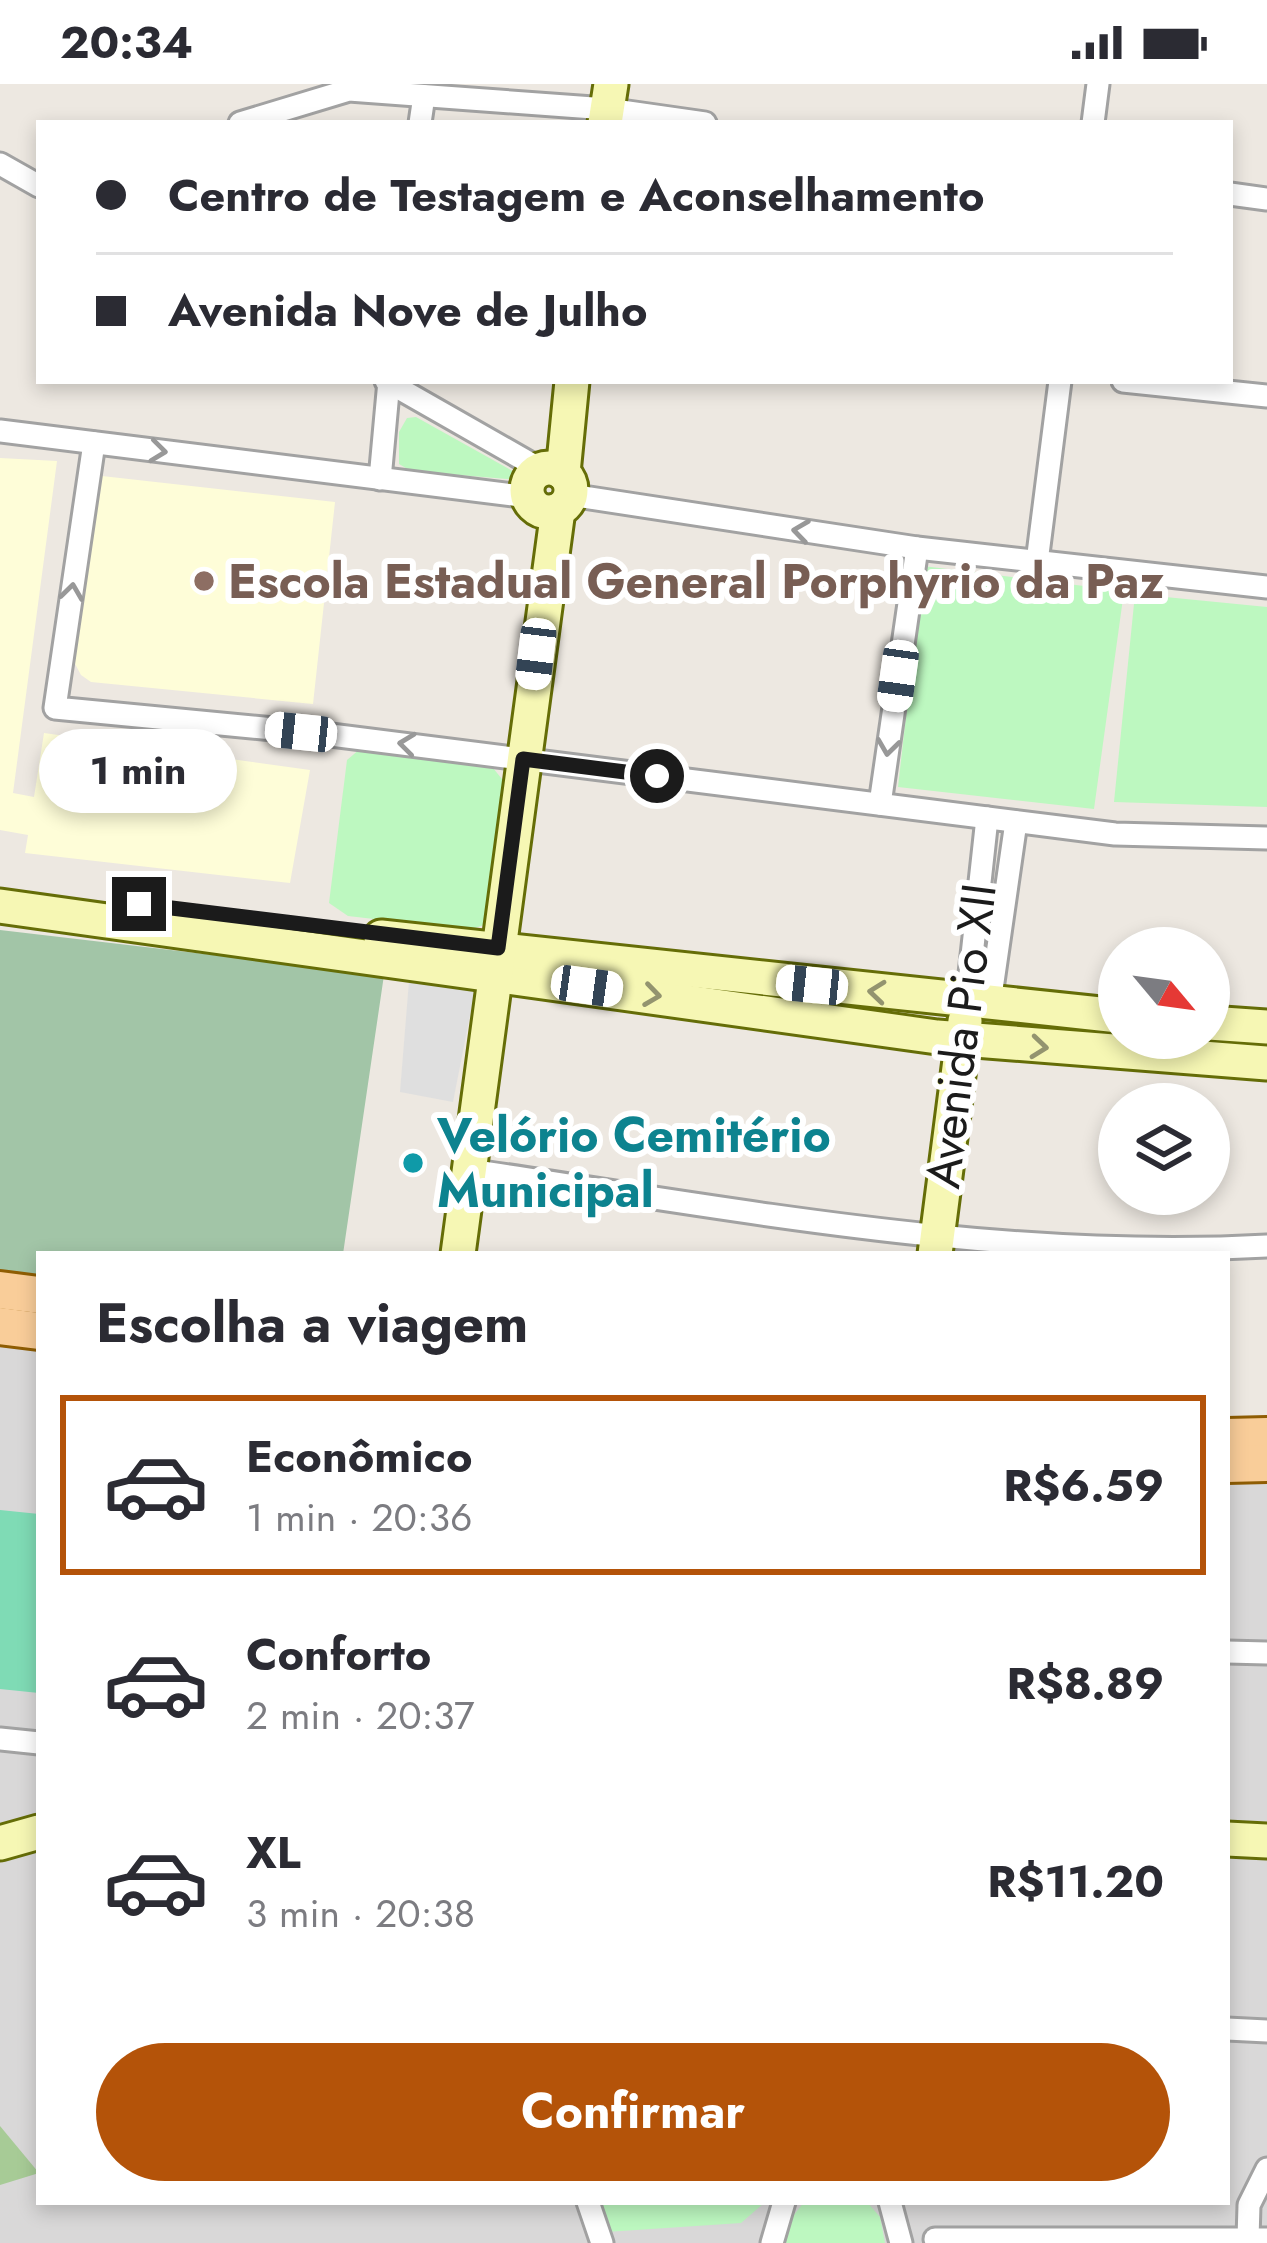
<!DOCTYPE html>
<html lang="pt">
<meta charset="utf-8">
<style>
:root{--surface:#fff;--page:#f2f2f3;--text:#2b2b33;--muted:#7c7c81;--line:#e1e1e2;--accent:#b45309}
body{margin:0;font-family:Jost,sans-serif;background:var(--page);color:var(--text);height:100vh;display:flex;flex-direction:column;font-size:45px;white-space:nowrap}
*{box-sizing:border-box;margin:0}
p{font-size:39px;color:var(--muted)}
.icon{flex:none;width:66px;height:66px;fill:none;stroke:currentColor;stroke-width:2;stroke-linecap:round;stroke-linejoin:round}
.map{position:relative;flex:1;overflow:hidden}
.side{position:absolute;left:36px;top:1167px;width:1194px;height:954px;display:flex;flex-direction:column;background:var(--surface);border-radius:0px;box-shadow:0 6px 18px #0003}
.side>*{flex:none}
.hud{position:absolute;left:36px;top:36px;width:1197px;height:264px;border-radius:0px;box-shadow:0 6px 18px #0003;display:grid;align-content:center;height:264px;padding:0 60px;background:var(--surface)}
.needle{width:78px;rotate:119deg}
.buttons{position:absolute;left:1098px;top:843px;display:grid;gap:24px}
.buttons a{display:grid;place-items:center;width:132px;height:132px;border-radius:50%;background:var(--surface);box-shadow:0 6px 18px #0003;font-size:60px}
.end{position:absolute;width:54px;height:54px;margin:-27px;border:15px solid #1b1b1b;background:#fff;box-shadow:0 0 0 6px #fff}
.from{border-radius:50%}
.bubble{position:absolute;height:84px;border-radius:42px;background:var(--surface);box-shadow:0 6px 18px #0003;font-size:39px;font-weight:700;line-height:84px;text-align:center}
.car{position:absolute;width:36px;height:72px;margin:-36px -18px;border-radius:15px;box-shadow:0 0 9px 3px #0007;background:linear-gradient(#fff 24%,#345 0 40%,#fff 0 76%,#345 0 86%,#fff 0)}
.hud b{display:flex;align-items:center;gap:42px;height:114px;font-size:45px}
.hud b+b{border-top:3px solid var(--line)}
.hud i{width:30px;height:30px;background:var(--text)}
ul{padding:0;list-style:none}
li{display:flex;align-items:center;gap:36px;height:180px;margin:0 24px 18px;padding:0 36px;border:6px solid transparent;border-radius:0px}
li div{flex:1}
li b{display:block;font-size:45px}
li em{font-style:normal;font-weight:700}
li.selected{border-color:var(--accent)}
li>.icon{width:108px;height:108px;stroke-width:1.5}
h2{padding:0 60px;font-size:54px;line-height:144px}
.action{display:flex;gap:24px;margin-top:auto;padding:24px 60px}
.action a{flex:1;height:138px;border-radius:72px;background:var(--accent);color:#fff;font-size:48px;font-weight:700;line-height:138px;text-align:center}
.status{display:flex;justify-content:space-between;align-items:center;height:84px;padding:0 60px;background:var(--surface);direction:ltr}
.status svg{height:33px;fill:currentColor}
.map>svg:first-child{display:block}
</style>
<div class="status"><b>20:34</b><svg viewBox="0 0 49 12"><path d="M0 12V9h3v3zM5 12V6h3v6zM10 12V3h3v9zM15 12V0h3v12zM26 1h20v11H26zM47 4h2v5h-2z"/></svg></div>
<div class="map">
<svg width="1267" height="2159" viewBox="0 0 1267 2159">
<rect width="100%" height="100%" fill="#ede8e1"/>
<polygon fill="#d9d8d8" points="0,1260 39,1264 39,2118 1227,2118 1227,1342 1267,1343 1267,2159 0,2159"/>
<g fill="#fefdd8">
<polygon points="0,374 57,377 13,709 34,713 44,649 310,686 290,799 25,769 28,751 0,746"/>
<polygon points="93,391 335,418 313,620 91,598 81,591 73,576"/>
</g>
<polygon fill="#a7cb96" points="0,2042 39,2089 0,2101"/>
<polygon fill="#a2c5a7" points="0,846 384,891 343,1170 39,1170 39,1194 0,1188"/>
<g fill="#bdf8c0">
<polygon points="416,333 518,390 520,396 411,387 399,380 399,348 407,334"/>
<polygon points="923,482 1124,507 1094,725 898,703"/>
<polygon points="1135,510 1267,523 1267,723 1114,718"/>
<polygon points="360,665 482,680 493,684 506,700 487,840 469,846 348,832 329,819 347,676"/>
<polygon points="597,2118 765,2118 741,2139 606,2148"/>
<polygon points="804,2118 867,2118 880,2133 885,2159 786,2159 790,2136"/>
</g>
<polygon fill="#7fdbb5" points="0,1426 39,1430 39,1609 0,1605"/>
<polygon fill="#dfdfdf" points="409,897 475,906 453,1018 400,1008"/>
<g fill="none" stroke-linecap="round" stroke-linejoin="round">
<defs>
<g id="street">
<polyline points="240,39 349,6 607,25 705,39"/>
<polyline points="420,39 424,12"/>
<polyline points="1093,39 1098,0"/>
<polyline points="0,80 39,102"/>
<polyline points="1230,110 1267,115"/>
<polyline points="386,297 542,386"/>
<polyline points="1123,297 1267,312"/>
<polyline points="0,347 529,413"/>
<polyline points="94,359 55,624 315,649 1115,750 1267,754"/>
<polyline points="380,395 389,297"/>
<polyline points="570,411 917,464 1267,503"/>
<polyline points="1037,478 1060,297"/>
<polyline points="880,720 917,464"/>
<polyline points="967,917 987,734"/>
<polyline points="990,919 1016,738"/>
<path d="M 469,1086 C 732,1124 1000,1177 1267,1162"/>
<polyline points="1227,1568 1267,1569"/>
<polyline points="0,1655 39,1659"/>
<polyline points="1227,1945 1267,1947"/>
<polyline points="588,2118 602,2159"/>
<polyline points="890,2118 901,2159"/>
<polyline points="935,2155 1267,2155"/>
<polyline points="1248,2155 1249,2121 1267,2085"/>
<polyline points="772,2159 784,2118"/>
</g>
<g id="secondary">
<polyline points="605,39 611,0"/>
<circle cx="549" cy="406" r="22"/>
<polyline points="563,389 572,297"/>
<polyline points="0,822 937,953 1267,979"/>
<polyline points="381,853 1119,932"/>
<polyline points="1209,939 1267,943"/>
<polyline points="458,1170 558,426"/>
<polyline points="935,1170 965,937"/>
<polyline points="1227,1755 1267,1757"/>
<polyline points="0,1759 39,1748"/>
</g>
<g id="primary">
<polyline points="0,1206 39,1211"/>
<polyline points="0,1242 39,1247"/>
<polyline points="1227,1353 1267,1352"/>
<polyline points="1227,1380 1267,1379"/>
</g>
</defs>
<use href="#street" stroke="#a2a2a2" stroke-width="27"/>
<use href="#secondary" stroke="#656d07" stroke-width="39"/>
<use href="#primary" stroke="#8f5d03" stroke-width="42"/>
<use href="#street" stroke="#fff" stroke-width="21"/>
<use href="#secondary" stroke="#f6f7b4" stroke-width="33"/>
<use href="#primary" stroke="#f9cd99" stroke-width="36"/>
</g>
<defs><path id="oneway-chevron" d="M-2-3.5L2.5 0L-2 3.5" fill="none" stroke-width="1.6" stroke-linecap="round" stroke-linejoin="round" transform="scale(3)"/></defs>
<g stroke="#989898">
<use href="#oneway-chevron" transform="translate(158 367) rotate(7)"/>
<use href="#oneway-chevron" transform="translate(801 447) rotate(-172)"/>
<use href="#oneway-chevron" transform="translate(72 508) rotate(-82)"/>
<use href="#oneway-chevron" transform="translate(407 660) rotate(-173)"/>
<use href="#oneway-chevron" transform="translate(888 663) rotate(98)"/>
</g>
<g stroke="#93946f">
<use href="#oneway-chevron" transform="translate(877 908) rotate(-174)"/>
<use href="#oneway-chevron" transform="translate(652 911) rotate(8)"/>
<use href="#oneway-chevron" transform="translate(1039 963) rotate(6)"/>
</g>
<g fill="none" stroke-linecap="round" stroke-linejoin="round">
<polyline stroke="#1b1b1b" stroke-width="15" points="139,820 498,864 523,675 657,692"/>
</g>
<circle fill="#8d6e63" stroke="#fff" stroke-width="4.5" cx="204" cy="497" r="12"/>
<circle fill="#0f9aa8" stroke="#fff" stroke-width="4.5" cx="413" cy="1079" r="12"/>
<g text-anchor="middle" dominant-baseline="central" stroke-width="12" stroke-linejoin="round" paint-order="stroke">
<g font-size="48" font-weight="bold" fill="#785e54" stroke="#fff" text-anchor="start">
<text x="228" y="497">Escola Estadual General Porphyrio da Paz</text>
</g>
<g font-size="48" fill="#1b1b1b" stroke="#fff">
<text transform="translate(961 952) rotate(-83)">Avenida Pio XII</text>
</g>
<g font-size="48" font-weight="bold" fill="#0d838f" stroke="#fff" text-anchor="start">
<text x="437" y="1051">Velório Cemitério<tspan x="437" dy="55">Municipal</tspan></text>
</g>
</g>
</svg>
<div class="buttons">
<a><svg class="needle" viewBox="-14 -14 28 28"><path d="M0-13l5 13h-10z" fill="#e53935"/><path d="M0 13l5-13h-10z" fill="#7c7c81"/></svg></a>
<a><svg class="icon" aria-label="layers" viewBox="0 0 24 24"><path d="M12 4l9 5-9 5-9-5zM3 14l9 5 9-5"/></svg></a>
</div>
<i class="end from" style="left:657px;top:692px"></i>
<i class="end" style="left:139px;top:820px"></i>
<div class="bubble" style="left:39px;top:645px;width:198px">1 min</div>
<i class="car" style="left:536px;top:570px;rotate:187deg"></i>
<i class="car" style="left:898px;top:592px;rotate:188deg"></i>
<i class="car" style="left:301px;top:648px;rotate:276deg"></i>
<i class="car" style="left:812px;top:901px;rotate:276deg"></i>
<i class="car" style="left:587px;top:902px;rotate:98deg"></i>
<div class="hud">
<b><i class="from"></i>Centro de Testagem e Aconselhamento</b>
<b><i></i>Avenida Nove de Julho</b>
</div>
<section class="side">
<h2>Escolha a viagem</h2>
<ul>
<li class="selected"><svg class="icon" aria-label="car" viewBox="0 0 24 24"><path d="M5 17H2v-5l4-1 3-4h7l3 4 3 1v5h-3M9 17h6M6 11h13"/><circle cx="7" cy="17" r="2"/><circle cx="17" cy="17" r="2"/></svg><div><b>Econômico</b><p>1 min · 20:36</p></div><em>R$6.59</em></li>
<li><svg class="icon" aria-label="car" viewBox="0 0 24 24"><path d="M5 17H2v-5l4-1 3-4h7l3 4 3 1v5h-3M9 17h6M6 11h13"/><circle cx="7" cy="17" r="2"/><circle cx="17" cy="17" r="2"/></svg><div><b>Conforto</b><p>2 min · 20:37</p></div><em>R$8.89</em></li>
<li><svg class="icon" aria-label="car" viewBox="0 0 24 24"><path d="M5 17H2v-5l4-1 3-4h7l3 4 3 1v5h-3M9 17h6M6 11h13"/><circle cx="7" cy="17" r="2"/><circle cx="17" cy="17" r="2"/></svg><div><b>XL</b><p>3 min · 20:38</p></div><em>R$11.20</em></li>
</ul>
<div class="action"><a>Confirmar</a></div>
</section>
</div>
